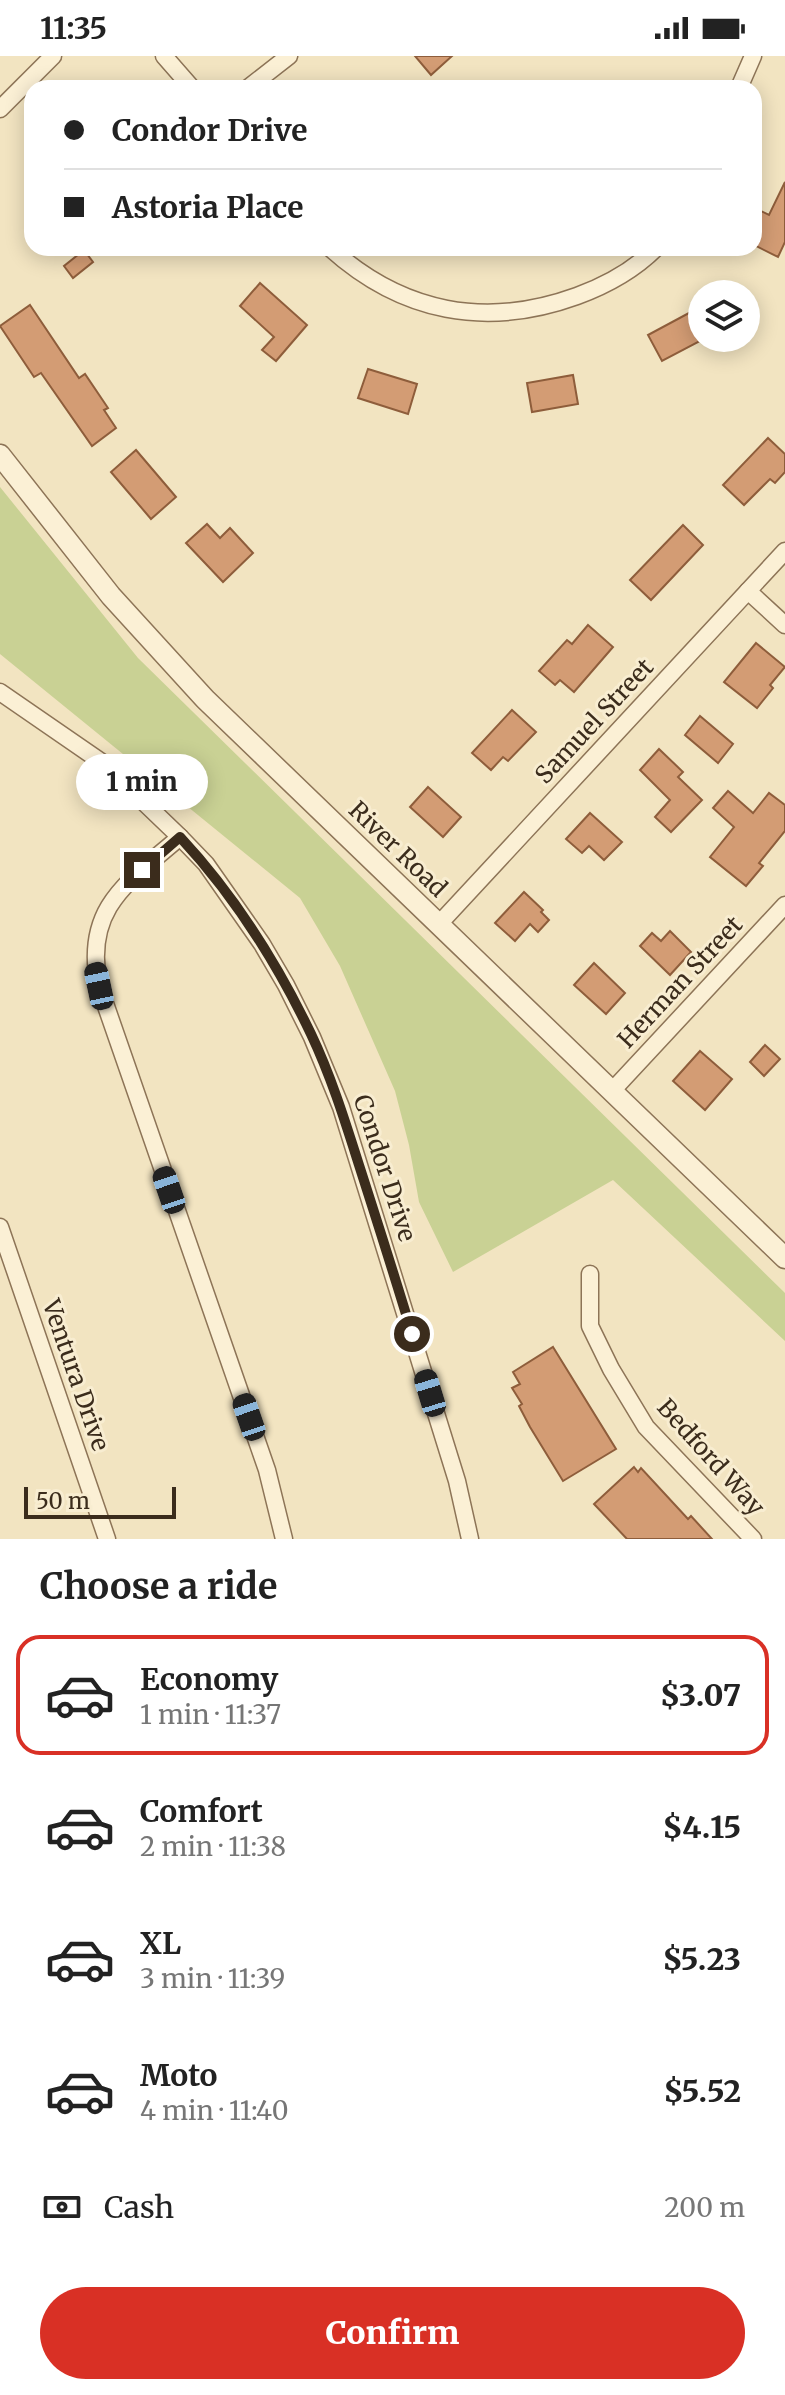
<!DOCTYPE html>
<meta charset="utf-8">
<style>
:root{--surface:#fff;--page:#f2f2f2;--text:#222;--muted:#767676;--line:#e0e0e0;--accent:#d93025}
body{margin:0;font-family:Merriweather,serif;background:var(--page);color:var(--text);height:100vh;display:flex;flex-direction:column;font-size:30px;white-space:nowrap}
*{box-sizing:border-box;margin:0}
p{font-size:26px;color:var(--muted)}
.icon{flex:none;width:44px;height:44px;fill:none;stroke:currentColor;stroke-width:2;stroke-linecap:round;stroke-linejoin:round}
.map{position:relative;height:1483px;overflow:hidden}
.details{display:flex;flex-direction:column;background:var(--surface);flex:1}
.details>*{flex:none}
.guide{position:absolute;left:24px;top:24px;width:738px;height:176px;border-radius:24px;box-shadow:0 4px 20px #0003;display:grid;align-content:center;height:176px;padding:0 40px;background:var(--surface)}
.fabs{position:absolute;left:688px;top:224px;display:grid;gap:16px}
.fabs a{display:grid;place-items:center;width:72px;height:72px;border-radius:50%;background:var(--surface);box-shadow:0 4px 20px #0003;font-size:40px}
.scale{position:absolute;left:24px;bottom:20px;width:152px;box-sizing:border-box;padding-left:8px;border:4px solid #3b2c1c;border-top:0;font-size:22px;line-height:28px;white-space:nowrap;color:#3b2c1c;-webkit-text-stroke:6px #f8edd1;paint-order:stroke}
.end{position:absolute;width:36px;height:36px;margin:-18px;border:10px solid #3b2c1c;background:#fff;box-shadow:0 0 0 4px #fff}
.from{border-radius:50%}
.bubble{position:absolute;height:56px;border-radius:28px;background:var(--surface);box-shadow:0 4px 20px #0003;font-size:26px;font-weight:800;line-height:56px;text-align:center}
.car{position:absolute;width:24px;height:48px;margin:-24px -12px;border-radius:10px;box-shadow:0 0 6px 2px #0007;background:linear-gradient(#222 24%,#8ab4d8 0 40%,#222 0 76%,#8ab4d8 0 86%,#222 0)}
.guide b{display:flex;align-items:center;gap:28px;height:76px;font-size:30px}
.guide b+b{border-top:2px solid var(--line)}
.guide i{width:20px;height:20px;background:var(--text)}
ul{padding:0;list-style:none}
li{display:flex;align-items:center;gap:24px;height:120px;margin:0 16px 12px;padding:0 24px;border:4px solid transparent;border-radius:24px}
li div{flex:1}
li b{display:block;font-size:30px}
li em{font-style:normal;font-weight:800}
li.selected{border-color:var(--accent)}
li>.icon{width:72px;height:72px;stroke-width:1.5}
h2{padding:0 40px;font-size:36px;line-height:96px}
.pay{display:flex;align-items:center;gap:20px;height:88px;padding:0 40px;font-size:30px}
.pay p{margin-inline-start:auto}
.action{display:flex;gap:16px;margin-top:auto;padding:16px 40px}
.action a{flex:1;height:92px;border-radius:48px;background:var(--accent);color:#fff;font-size:32px;font-weight:800;line-height:92px;text-align:center}
.status{display:flex;justify-content:space-between;align-items:center;height:56px;padding:0 40px;background:var(--surface);direction:ltr}
.status svg{height:22px;fill:currentColor}
.map>svg:first-child{display:block}
</style>
<div class="status"><b>11:35</b><svg viewBox="0 0 49 12"><path d="M0 12V9h3v3zM5 12V6h3v6zM10 12V3h3v9zM15 12V0h3v12zM26 1h20v11H26zM47 4h2v5h-2z"/></svg></div>
<div class="map">
<svg width="785" height="1483" viewBox="0 0 785 1483">
<rect width="100%" height="100%" fill="#f2e4c1"/>
<polygon fill="#c9d194" points="0,431 138,602 785,1237 785,1285 613,1124 453,1216 419,1146 409,1089 395,1035 340,910 300,842 0,598"/>
<g fill="#d39c74" stroke="#8e5d3b" stroke-width="2">
<polygon points="415,0 452,0 431,19"/>
<polygon points="785,126 785,186 778,201 754,189 754,170 761,155 769,159"/>
<polygon points="84,194 93,206 73,222 64,210"/>
<polygon points="260,227 307,269 276,305 262,294 274,281 240,250"/>
<polygon points="30,249 79,322 85,318 108,352 104,354 116,372 92,390 41,317 34,321 0,270"/>
<polygon points="702,250 702,284 662,305 648,279"/>
<polygon points="368,313 417,328 408,358 358,342"/>
<polygon points="573,319 578,348 532,356 527,327"/>
<polygon points="768,382 785,398 785,416 775,427 770,423 744,449 723,429"/>
<polygon points="136,394 176,441 151,463 111,416"/>
<polygon points="207,468 220,482 230,472 253,497 223,526 186,487"/>
<polygon points="683,469 703,489 651,544 630,524"/>
<polygon points="588,569 613,591 574,636 560,624 555,629 539,615 567,584 572,588"/>
<polygon points="756,587 785,611 770,629 773,632 757,652 724,626"/>
<polygon points="512,654 536,676 508,705 503,701 491,714 472,697"/>
<polygon points="700,660 733,688 718,707 685,679"/>
<polygon points="659,693 683,716 678,721 702,744 671,776 655,761 670,744 640,714"/>
<polygon points="428,731 461,761 443,781 410,751"/>
<polygon points="728,735 753,757 769,737 785,749 785,775 759,807 763,810 746,830 710,801 734,771 713,752"/>
<polygon points="590,757 622,786 604,804 589,790 582,797 566,783"/>
<polygon points="524,836 543,854 541,856 549,864 538,876 530,868 515,885 495,867"/>
<polygon points="670,875 691,896 670,919 640,890 652,877 661,885"/>
<polygon points="594,907 625,937 606,958 574,929"/>
<polygon points="765,989 780,1003 764,1020 750,1006"/>
<polygon points="700,995 732,1023 705,1054 673,1025"/>
<polygon points="553,1291 616,1393 563,1425 530,1371 519,1350 522,1348 512,1332 520,1328 513,1316"/>
<polygon points="634,1411 638,1416 641,1412 688,1463 691,1460 712,1483 627,1483 594,1448"/>
</g>
<g fill="none" stroke-linecap="round" stroke-linejoin="round">
<defs>
<g id="minor">
<polyline points="164,0 192,32"/>
<polyline points="248,32 289,0"/>
<polyline points="739,32 753,0"/>
<polyline points="0,53 53,0"/>
<path d="M 330,192 C 402,257 486,273 577,240 C 607,229 633,215 656,192"/>
<polyline points="748,535 785,569"/>
<polyline points="0,636 103,707 180,781 206,808 262,888 286,929 312,981 341,1051 457,1425 470,1483"/>
<path d="M 180,781 C 128,826 83,852 99,930 L 267,1414 L 284,1483"/>
<polyline points="439,868 785,495"/>
<polyline points="611,1036 785,849"/>
<polyline points="0,1171 107,1483"/>
<polyline points="590,1218 590,1270 611,1313 646,1371 753,1483"/>
</g>
<polyline id="tertiary" points="0,399 111,540 205,643 785,1202"/>
</defs>
<use href="#minor" stroke="#8d7457" stroke-width="19"/>
<use href="#tertiary" stroke="#8d7457" stroke-width="23"/>
<use href="#minor" stroke="#fbf0d5" stroke-width="16"/>
<use href="#tertiary" stroke="#fbf0d5" stroke-width="20"/>
</g>
<g fill="none" stroke-linecap="round" stroke-linejoin="round">
<path stroke="#3b2c1c" stroke-width="10" d="M 142,814 L 180,781 C 234,839 277,907 311,978 C 331,1020 345,1065 359,1109 C 377,1165 395,1221 412,1278"/>
</g>
<g text-anchor="middle" dominant-baseline="central" stroke-width="6" stroke-linejoin="round" paint-order="stroke">
<g font-size="24" fill="#3b2c1c" stroke="#f8edd1">
<text transform="translate(594 665) rotate(-47)">Samuel Street</text>
<text transform="translate(398 793) rotate(44)">River Road</text>
<text transform="translate(680 926) rotate(-47)">Herman Street</text>
<text transform="translate(385 1112) rotate(72)">Condor Drive</text>
<text transform="translate(76 1319) rotate(71)">Ventura Drive</text>
<text transform="translate(711 1401) rotate(48)">Bedford Way</text>
</g>
</g>
</svg>
<div class="fabs">
<a><svg class="icon" aria-label="layers" viewBox="0 0 24 24"><path d="M12 4l9 5-9 5-9-5zM3 14l9 5 9-5"/></svg></a>
</div>
<div class="scale">50 m</div>
<i class="end from" style="left:412px;top:1278px"></i>
<i class="end" style="left:142px;top:814px"></i>
<div class="bubble" style="left:76px;top:698px;width:132px">1 min</div>
<i class="car" style="left:99px;top:930px;rotate:348deg"></i>
<i class="car" style="left:169px;top:1134px;rotate:341deg"></i>
<i class="car" style="left:430px;top:1337px;rotate:343deg"></i>
<i class="car" style="left:249px;top:1361px;rotate:341deg"></i>
<div class="guide">
<b><i class="from"></i>Condor Drive</b>
<b><i></i>Astoria Place</b>
</div>
</div>
<section class="details">
<h2>Choose a ride</h2>
<ul>
<li class="selected"><svg class="icon" aria-label="car" viewBox="0 0 24 24"><path d="M5 17H2v-5l4-1 3-4h7l3 4 3 1v5h-3M9 17h6M6 11h13"/><circle cx="7" cy="17" r="2"/><circle cx="17" cy="17" r="2"/></svg><div><b>Economy</b><p>1 min · 11:37</p></div><em>$3.07</em></li>
<li><svg class="icon" aria-label="car" viewBox="0 0 24 24"><path d="M5 17H2v-5l4-1 3-4h7l3 4 3 1v5h-3M9 17h6M6 11h13"/><circle cx="7" cy="17" r="2"/><circle cx="17" cy="17" r="2"/></svg><div><b>Comfort</b><p>2 min · 11:38</p></div><em>$4.15</em></li>
<li><svg class="icon" aria-label="car" viewBox="0 0 24 24"><path d="M5 17H2v-5l4-1 3-4h7l3 4 3 1v5h-3M9 17h6M6 11h13"/><circle cx="7" cy="17" r="2"/><circle cx="17" cy="17" r="2"/></svg><div><b>XL</b><p>3 min · 11:39</p></div><em>$5.23</em></li>
<li><svg class="icon" aria-label="car" viewBox="0 0 24 24"><path d="M5 17H2v-5l4-1 3-4h7l3 4 3 1v5h-3M9 17h6M6 11h13"/><circle cx="7" cy="17" r="2"/><circle cx="17" cy="17" r="2"/></svg><div><b>Moto</b><p>4 min · 11:40</p></div><em>$5.52</em></li>
</ul>
<div class="pay"><svg class="icon" aria-label="cash" viewBox="0 0 24 24"><path d="M3 7h18v10H3z"/><circle cx="12" cy="12" r="2"/></svg>Cash<p>200 m</p></div>
<div class="action"><a>Confirm</a></div>
</section>
